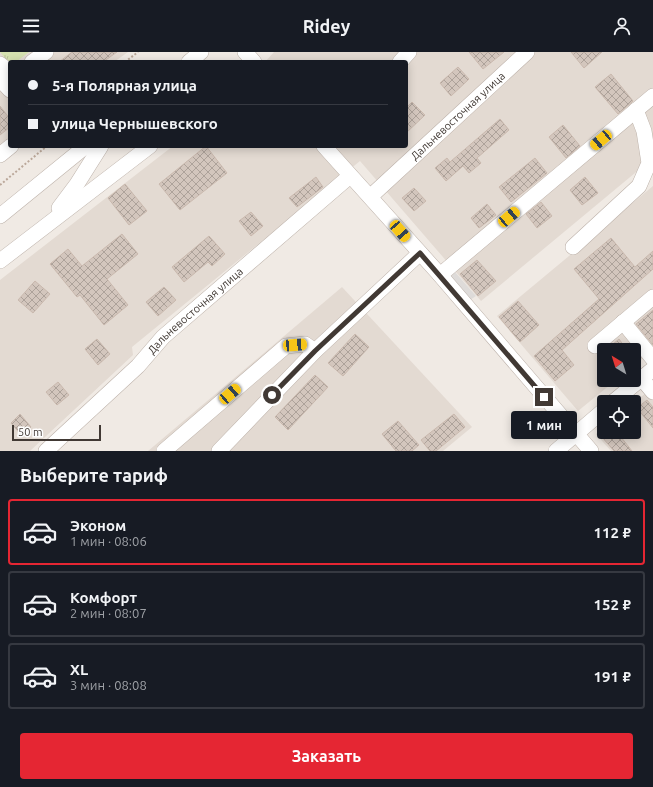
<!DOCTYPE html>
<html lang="ru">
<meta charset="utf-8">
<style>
:root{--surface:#171b24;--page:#20242c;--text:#f1f3f6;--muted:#9ea1a6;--line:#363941;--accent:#e52633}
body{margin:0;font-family:Ubuntu,sans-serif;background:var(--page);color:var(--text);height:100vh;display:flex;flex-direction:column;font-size:15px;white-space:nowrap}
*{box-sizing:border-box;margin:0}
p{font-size:13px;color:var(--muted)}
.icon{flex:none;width:22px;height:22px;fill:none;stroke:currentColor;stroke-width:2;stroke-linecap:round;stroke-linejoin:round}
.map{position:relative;height:399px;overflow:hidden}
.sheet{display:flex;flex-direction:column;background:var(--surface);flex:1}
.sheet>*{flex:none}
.hud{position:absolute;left:8px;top:8px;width:400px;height:88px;border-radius:4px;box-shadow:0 2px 10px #0003;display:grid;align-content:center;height:88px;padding:0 20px;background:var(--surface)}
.needle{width:26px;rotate:322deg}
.buttons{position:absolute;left:597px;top:291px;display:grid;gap:8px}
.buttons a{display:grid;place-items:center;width:44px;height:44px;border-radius:4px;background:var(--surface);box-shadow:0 2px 10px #0003;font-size:20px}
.scale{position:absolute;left:12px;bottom:10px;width:89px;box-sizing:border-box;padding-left:4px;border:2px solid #413934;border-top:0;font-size:11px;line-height:14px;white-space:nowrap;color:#413934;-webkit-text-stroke:3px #fff;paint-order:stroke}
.end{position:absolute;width:18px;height:18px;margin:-9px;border:5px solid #413934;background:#fff;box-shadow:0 0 0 2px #fff}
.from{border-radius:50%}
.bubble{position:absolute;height:28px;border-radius:4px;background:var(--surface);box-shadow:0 2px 10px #0003;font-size:13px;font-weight:700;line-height:28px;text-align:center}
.car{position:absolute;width:12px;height:24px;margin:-12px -6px;border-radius:5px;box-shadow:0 0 3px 1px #0007;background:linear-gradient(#f5c518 24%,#345 0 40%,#f5c518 0 76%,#345 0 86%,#f5c518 0)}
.hud b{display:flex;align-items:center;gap:14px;height:38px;font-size:15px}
.hud b+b{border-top:1px solid var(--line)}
.hud i{width:10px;height:10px;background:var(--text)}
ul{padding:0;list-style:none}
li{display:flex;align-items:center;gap:12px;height:66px;margin:0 8px 6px;padding:0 12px;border:2px solid var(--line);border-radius:4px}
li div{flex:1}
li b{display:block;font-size:15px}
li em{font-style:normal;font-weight:700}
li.on{border-color:var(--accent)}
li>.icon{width:36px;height:36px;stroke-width:1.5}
h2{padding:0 20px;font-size:18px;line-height:48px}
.button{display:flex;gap:8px;margin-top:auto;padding:8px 20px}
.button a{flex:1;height:46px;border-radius:4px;background:var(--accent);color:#fff;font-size:16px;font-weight:700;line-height:46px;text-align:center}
header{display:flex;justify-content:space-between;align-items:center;height:52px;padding:0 20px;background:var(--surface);font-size:18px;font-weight:700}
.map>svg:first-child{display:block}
</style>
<header><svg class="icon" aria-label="menu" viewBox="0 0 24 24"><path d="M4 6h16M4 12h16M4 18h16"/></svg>Ridey<svg class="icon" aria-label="person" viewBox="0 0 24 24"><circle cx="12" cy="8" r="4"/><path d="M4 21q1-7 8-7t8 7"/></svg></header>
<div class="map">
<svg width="653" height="399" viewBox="0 0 653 399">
<defs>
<pattern id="park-tufts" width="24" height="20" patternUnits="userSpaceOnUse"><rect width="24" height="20" fill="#d6e1b0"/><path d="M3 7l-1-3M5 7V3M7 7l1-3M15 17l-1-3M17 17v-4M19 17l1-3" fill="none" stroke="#b9c298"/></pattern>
<pattern id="building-cross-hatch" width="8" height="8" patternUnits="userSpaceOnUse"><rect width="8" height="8" fill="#d3c6bd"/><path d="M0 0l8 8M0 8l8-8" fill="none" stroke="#ada29a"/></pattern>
</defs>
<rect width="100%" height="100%" fill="#f0eae4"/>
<g fill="#e3dad2">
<polygon points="0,0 128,0 114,10 10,10 10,89 0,97"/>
<polygon points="274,0 653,0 653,106 481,249 360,109 132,295 133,303 30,399 0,399 0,228 173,94 406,94 406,10 265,10"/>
<polygon points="653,134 653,298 634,313 634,298 604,298 604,328 616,328 578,359 497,264"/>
<polygon points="342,235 472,375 443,399 148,399"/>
<polygon points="653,335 653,399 611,399 596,382 604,375 604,380 634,380 634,351"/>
</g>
<polygon fill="url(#park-tufts)" points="0,0 29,0 16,10 10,10 10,12"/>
<polygon fill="#dedbd9" points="455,220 476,244 470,248 450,225"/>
<g fill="url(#building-cross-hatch)" stroke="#cab9ae">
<polygon points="72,0 117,0 103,10 59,10"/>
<polygon points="469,0 504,0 483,17"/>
<polygon points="571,0 602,0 584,16"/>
<polygon points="458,15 469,27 451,44 440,31"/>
<polygon points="611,22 633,49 618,62 595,35"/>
<polygon points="412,50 425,63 406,81 406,56"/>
<polygon points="0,54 10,67 10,75 0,83"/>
<polygon points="500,67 509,78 477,106 481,111 469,121 463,114 446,129 435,116 447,106 450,110"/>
<polygon points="563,73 580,94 566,106 549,85"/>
<polygon points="206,94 227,121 180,158 159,132"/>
<polygon points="535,106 547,121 511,150 499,135"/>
<polygon points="316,125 323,135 297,155 289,146"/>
<polygon points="585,125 598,141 582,153 570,138"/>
<polygon points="125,132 147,159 129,173 108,146"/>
<polygon points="414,136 426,149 414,159 402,146"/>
<polygon points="541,150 552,164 537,176 526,162"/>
<polygon points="487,152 496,163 479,176 471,166"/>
<polygon points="251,160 263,174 251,184 239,169"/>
<polygon points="122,182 138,202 107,227 128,253 104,273 80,243 77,245 50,212 68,197 82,214"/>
<polygon points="209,184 225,202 212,214 208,210 184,230 172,215"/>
<polygon points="611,186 635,215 653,199 653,217 562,298 574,313 555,329 534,304 599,247 574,217"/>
<polygon points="477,208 496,229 478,244 460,222"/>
<polygon points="35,229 50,242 33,261 18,248"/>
<polygon points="164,235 176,248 158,264 146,250"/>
<polygon points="518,249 539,273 520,290 499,265"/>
<polygon points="653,258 653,293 636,272"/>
<polygon points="355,282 369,295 343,324 328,311"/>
<polygon points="97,287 110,302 98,313 85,297"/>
<polygon points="619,287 627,298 606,298"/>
<polygon points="315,323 328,335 288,378 275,365"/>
<polygon points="58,330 69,343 57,353 46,340"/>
<polygon points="647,348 653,355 653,376 637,356"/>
<polygon points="20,362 31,375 22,384 11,371"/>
<polygon points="454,362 465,375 436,399 430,399 421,388"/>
<polygon points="398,369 419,393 412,399 396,399 382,382"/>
<polygon points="609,380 617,380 632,399 614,399 602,385"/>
</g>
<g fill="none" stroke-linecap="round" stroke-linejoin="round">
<defs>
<g id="minor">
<polyline points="245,0 254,10"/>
<polyline points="32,10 46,0"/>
<polyline points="189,10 201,0"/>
<polyline points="400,10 409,0"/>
<polyline points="0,12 10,20"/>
<polyline points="0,27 10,38"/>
<polyline points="324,94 440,223 591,399"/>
<polyline points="0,103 11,94"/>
<path id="s1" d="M 371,144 L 527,0"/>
<polyline points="59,156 77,132 101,94"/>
<polyline points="0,164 86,94"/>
<polyline points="573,195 639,134 649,111 644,79 636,58"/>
<polyline points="0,209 150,94"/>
<polyline points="440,223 653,44"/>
<polyline points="623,270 653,307"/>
<polyline points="595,294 653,245"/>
<polyline points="642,327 653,340"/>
<polyline points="613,350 653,317"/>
<path id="s2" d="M 46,399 L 138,314 L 163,285 L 350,124"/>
<polyline points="164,399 286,294 305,292 315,299"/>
<polyline points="219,399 315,299 420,201"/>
<polyline points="556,399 604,358"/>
</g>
</defs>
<use href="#minor" stroke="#bdb2aa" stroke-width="16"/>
<g stroke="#bba89a" stroke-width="2" stroke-dasharray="2 2" stroke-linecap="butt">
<polyline points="125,10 138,0"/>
<polyline points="0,133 47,94"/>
</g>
<use href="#minor" stroke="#fff" stroke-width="15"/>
</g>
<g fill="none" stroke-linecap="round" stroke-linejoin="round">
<polyline stroke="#413934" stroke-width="5" points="272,343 315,299 420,201 544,345"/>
</g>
<g text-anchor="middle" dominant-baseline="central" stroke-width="3" stroke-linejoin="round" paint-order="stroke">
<g font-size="11" fill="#413934" stroke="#fff">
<text stroke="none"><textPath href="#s1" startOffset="118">Дальневосточная улица</textPath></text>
<text stroke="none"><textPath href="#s2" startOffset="205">Дальневосточная улица</textPath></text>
</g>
</g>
</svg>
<div class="buttons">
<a><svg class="needle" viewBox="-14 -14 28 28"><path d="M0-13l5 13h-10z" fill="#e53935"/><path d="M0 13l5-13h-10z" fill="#9ea1a6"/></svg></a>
<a><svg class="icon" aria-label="locate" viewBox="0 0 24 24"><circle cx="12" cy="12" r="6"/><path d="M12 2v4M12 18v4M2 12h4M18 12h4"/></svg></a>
</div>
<div class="scale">50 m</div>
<i class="end from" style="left:272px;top:343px"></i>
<i class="end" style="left:544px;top:345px"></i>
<div class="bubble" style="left:511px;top:359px;width:66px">1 мин</div>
<i class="car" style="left:601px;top:88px;rotate:230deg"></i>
<i class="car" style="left:509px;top:165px;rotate:50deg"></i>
<i class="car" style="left:400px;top:179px;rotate:139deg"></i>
<i class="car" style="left:295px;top:293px;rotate:86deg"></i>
<i class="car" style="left:230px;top:342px;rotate:49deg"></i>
<div class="hud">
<b><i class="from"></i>5-я Полярная улица</b>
<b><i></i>улица Чернышевского</b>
</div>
</div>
<section class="sheet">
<h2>Выберите тариф</h2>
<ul>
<li class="on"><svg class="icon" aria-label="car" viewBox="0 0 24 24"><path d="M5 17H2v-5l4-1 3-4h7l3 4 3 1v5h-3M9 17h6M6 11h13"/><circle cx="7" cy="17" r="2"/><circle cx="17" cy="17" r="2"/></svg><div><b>Эконом</b><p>1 мин · 08:06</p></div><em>112 ₽</em></li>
<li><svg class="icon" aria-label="car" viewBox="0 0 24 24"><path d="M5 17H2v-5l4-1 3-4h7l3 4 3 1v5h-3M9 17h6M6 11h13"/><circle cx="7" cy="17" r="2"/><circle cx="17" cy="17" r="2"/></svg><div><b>Комфорт</b><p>2 мин · 08:07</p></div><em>152 ₽</em></li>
<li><svg class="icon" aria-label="car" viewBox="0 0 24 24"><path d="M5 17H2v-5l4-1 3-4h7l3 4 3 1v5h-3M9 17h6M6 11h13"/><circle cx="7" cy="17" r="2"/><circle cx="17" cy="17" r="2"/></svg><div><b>XL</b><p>3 мин · 08:08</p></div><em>191 ₽</em></li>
</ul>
<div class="button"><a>Заказать</a></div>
</section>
